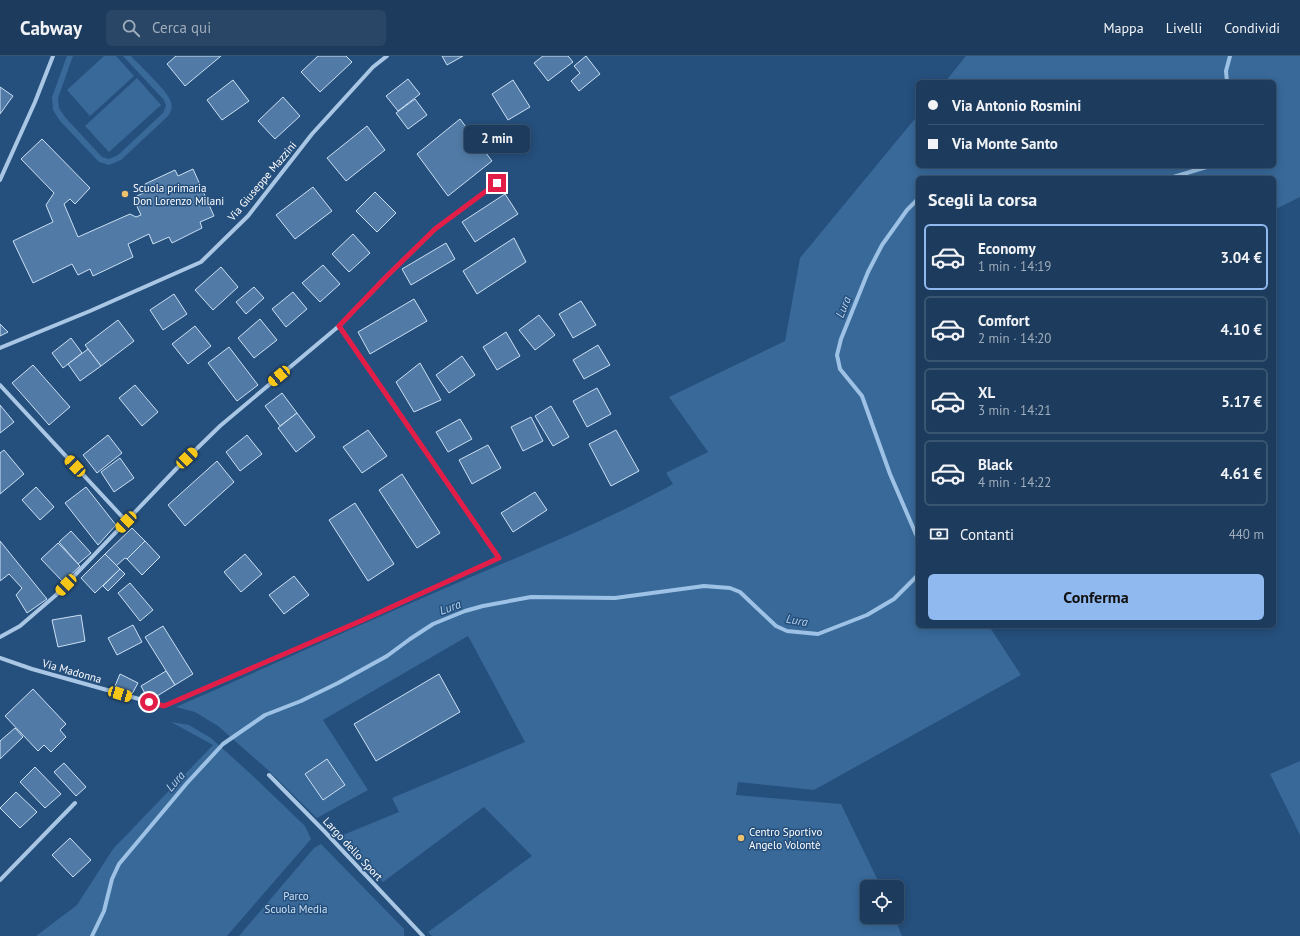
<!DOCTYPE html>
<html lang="it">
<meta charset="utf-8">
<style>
:root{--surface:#1c3b5d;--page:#294666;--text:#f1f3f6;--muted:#a0adbc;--line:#3a5572;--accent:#90b9f0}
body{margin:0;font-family:"PT Sans",sans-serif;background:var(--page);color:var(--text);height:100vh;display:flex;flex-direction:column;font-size:15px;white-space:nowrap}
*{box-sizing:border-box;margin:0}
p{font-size:13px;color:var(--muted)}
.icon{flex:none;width:22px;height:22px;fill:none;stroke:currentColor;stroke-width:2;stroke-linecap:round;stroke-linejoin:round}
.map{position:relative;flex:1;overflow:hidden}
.details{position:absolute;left:916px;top:120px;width:360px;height:452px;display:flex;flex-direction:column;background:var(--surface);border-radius:6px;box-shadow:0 2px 10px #0003,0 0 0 1px var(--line)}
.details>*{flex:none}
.guide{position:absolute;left:916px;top:24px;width:360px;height:88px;border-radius:6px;box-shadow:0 2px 10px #0003,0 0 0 1px var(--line);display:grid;align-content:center;height:88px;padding:0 12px;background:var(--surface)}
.fabs{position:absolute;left:860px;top:824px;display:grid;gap:8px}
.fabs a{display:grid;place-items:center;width:44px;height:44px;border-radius:6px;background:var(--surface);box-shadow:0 2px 10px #0003,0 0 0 1px var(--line);font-size:20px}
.end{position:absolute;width:18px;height:18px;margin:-9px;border:5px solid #e11d48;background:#fff;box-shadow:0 0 0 2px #fff}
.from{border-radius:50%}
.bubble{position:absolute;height:28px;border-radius:6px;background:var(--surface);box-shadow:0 2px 10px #0003,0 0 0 1px var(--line);font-size:13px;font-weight:700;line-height:28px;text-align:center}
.car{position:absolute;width:12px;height:24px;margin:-12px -6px;border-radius:5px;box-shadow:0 0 3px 1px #0007;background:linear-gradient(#f5c518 24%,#345 0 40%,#f5c518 0 76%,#345 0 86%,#f5c518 0)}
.guide b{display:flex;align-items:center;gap:14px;height:38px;font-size:15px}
.guide b+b{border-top:1px solid var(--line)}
.guide i{width:10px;height:10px;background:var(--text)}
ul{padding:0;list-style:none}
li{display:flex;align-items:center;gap:12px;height:66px;margin:0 8px 6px;padding:0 4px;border:2px solid var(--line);border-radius:6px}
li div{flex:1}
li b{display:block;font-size:15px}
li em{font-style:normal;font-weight:700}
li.active{border-color:var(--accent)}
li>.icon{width:36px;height:36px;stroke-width:1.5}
h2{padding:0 12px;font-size:18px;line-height:48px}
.pay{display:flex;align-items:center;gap:10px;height:44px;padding:0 12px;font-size:15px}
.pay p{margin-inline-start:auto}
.cta{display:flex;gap:8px;margin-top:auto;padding:8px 12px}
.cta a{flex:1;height:46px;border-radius:6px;background:var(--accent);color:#111;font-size:16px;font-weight:700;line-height:46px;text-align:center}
header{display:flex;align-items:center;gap:24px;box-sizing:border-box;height:56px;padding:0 20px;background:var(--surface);border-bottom:1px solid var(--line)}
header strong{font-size:19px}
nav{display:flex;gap:22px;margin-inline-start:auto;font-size:14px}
.search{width:280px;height:36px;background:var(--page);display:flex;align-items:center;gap:10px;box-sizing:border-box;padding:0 14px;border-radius:6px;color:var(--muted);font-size:15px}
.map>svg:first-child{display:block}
</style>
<header>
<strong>Cabway</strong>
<div class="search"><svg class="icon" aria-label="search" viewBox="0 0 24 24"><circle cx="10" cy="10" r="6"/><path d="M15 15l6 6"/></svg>Cerca qui</div>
<nav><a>Mappa</a><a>Livelli</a><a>Condividi</a></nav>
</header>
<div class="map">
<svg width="1300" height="880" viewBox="0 0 1300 880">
<rect width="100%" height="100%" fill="#254f7c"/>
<g fill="#386999">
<path d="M 67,0 L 73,0 L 58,42 L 59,52 L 65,61 L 102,101 L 109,103 L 118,99 L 163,57 L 166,50 L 164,44 L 123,0 L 131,0 C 140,10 168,35 171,46 C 173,52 171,56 167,61 L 121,104 L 109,109 L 99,106 L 60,65 L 53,54 L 52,41 Z"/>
<polygon points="104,0 116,0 134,20 90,60 67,34"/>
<path d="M 966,0 L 1300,0 L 1300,141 L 1274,154 L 1274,122 L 918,122 L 918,570 L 989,570 L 1021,619 L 814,734 L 738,726 L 736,739 L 841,748 L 881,831 L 867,831 L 867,861 L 894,861 L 902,880 L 432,880 L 428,876 L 532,800 L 484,751 L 383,826 L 338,781 L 399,756 L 392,742 L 525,686 L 468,580 L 323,664 L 368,734 L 317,762 L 268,714 L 218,670 L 195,656 L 176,651 C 272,609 368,565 464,524 C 535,494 606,465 673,428 L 666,417 L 708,396 L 669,341 L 785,285 L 800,202 L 918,59 L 918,110 L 1274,110 L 1274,26 L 945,26 Z"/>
<polygon points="137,22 161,49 109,96 85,70"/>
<polygon points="171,666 189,669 211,682 253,720 305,770 311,783 227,880 36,880 77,849 113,793 213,689"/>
<polygon points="1300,705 1300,779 1270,718"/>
<polygon points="321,788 404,873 404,880 239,880 314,792"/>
</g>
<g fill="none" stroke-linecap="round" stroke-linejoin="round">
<g stroke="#9dc2e5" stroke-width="4">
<polyline points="1227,26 1226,15 1230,0"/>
<polyline points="1170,122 1210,110"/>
<polyline points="918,143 907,154 882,189 868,216 841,283 837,299 840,313 862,340 890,418 918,483"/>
<polyline points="92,880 104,855 112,823 119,808 187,727 223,688 236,679 265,659 301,645 338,627 387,600 410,583 433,568 465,555 483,550 531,541 615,542 704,530 730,532 740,536 776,570 787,575 818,578 867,559 894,543 918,519"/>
</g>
</g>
<g fill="#517ba6" stroke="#cbe0f4">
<polygon points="176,0 221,0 185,30 167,8"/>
<polygon points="318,0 346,0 352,6 320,36 301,16"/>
<polygon points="442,0 463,0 447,9"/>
<polygon points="543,0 568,0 573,6 548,25 534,7"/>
<polygon points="586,0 600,18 579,35 571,25 580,17 574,10"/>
<polygon points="408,23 420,38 398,55 386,40"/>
<polygon points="233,24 249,45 222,64 207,44"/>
<polygon points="513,24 530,51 508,64 492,38"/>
<polygon points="0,31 13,40 0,58"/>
<polygon points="283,41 300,60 275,83 258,65"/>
<polygon points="415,43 427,59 408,73 396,57"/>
<polygon points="460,63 492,105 448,140 417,98"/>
<polygon points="367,70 385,94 346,125 327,102"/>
<polygon points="42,83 90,132 75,148 70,143 64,148 78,181 130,158 136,161 141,159 133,142 147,135 145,128 175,114 178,120 193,113 214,160 200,166 202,172 172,187 169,181 153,188 149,178 128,188 133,201 93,220 90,213 78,219 72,208 33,227 13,185 53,166 46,149 54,137 21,103"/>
<polygon points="313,131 332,155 295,183 276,159"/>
<polygon points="375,136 396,157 377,176 356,155"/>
<polygon points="505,138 518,158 475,186 462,166"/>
<polygon points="353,178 370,197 349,216 332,198"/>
<polygon points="514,182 526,206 477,238 463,215"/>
<polygon points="446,187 455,203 411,229 402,213"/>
<polygon points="323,209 340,228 320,246 302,227"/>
<polygon points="221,211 238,231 213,254 195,234"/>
<polygon points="254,231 264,242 246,258 236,246"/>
<polygon points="293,236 307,253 286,271 272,253"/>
<polygon points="174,238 187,258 163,274 150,254"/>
<polygon points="414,243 427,265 370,298 358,276"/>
<polygon points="581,245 596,269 573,282 559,258"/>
<polygon points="539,259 555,279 535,294 519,274"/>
<polygon points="260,263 277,284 254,302 238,282"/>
<polygon points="118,264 134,285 101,310 85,289"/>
<polygon points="0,268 8,276 0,280"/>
<polygon points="195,270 211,290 188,308 172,288"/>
<polygon points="506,276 520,300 497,314 483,291"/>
<polygon points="71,282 82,297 63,312 52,297"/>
<polygon points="598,289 610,309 584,323 573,304"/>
<polygon points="229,291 258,329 237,345 208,307"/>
<polygon points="88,293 101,310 80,325 68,308"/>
<polygon points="462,300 475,319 449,337 436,319"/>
<polygon points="420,307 441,344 414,356 396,326"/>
<polygon points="33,309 70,351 49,369 12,327"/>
<polygon points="135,329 158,356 142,370 119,342"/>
<polygon points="597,332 611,358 587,371 573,345"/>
<polygon points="282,337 297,357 280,370 265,350"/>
<polygon points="0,349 14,366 0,377"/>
<polygon points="551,350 569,381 553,390 535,360"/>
<polygon points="297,357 315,381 296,396 278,372"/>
<polygon points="531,361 543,385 523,395 511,371"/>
<polygon points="460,363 472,383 448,396 436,376"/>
<polygon points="368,374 387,400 362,417 343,391"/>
<polygon points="616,374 639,415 611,430 589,388"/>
<polygon points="108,379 122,397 97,417 83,399"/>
<polygon points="247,379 262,398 240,415 226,396"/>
<polygon points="488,389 501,412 472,428 459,404"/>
<polygon points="4,394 24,418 0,438 0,397"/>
<polygon points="120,402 134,422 114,436 101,416"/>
<polygon points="217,405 234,426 185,470 168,449"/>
<polygon points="402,418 440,477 417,492 379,434"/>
<polygon points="36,431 54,451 40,464 22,444"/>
<polygon points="86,431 116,469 98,489 65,447"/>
<polygon points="535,436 547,454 513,476 501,457"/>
<polygon points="355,447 394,508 368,525 329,464"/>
<polygon points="132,472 145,485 127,503 125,502 116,510 105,498"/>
<polygon points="71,475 91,497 78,508 59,486"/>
<polygon points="0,485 47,543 27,557 16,539 22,532 9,518 0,525"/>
<polygon points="145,485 160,501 142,519 127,503"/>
<polygon points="58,487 80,510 63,526 41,503"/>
<polygon points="105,498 120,513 95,537 81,522"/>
<polygon points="245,498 262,518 241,536 224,516"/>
<polygon points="120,513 125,518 108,535 103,530"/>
<polygon points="294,520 309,539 284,558 269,539"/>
<polygon points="130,527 153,554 140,565 118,537"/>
<polygon points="81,559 85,585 58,591 52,564"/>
<polygon points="133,569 142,586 117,599 108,582"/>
<polygon points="163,570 193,618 175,629 145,581"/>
<polygon points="166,615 175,629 149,645 141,630"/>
<polygon points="120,618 138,627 132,638 115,630"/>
<polygon points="439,618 460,656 376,705 354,668"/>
<polygon points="33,633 66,668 60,674 66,681 51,696 44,689 38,695 5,660"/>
<polygon points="15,672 23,681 0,703 0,685"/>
<polygon points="327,703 345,729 323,744 305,718"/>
<polygon points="64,707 86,731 76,740 54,716"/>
<polygon points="35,711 61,738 45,752 20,726"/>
<polygon points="16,736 37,756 20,772 0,752"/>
<polygon points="70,782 91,804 73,821 52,799"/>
</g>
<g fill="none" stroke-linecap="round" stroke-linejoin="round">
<g stroke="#a9c7e5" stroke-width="4">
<polyline points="0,124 35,46 53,0"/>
<polyline points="0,292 90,255 201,206 248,160 312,78 373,11 387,0"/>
<polyline points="0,329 127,466"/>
<polyline points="0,581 20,570 56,539 177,412 220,370 339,270 386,221 435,173 497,127"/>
<polyline points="0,602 32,613 164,650 363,564 499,502 339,270"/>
<polyline points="269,719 325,776 423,880"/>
<polyline points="0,824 75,747"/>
</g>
</g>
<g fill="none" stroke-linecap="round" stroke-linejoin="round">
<polyline stroke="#e11d48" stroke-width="5" points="149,646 164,650 363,564 499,502 339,270 386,221 435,173 497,127"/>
</g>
<g fill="#eec26d" stroke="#254f7c" stroke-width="1.5">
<circle cx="125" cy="138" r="4"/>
<circle cx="741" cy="782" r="4"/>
</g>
<g text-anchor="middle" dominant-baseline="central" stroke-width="3" stroke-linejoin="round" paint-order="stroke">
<g font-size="11" fill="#fff" stroke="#254f7c">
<text transform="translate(262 125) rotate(-50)">Via Giuseppe Mazzini</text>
<text transform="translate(72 615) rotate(16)">Via Madonna</text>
<text transform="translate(353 793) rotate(47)">Largo dello Sport</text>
</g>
<g font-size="11" fill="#fff" stroke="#254f7c" text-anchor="start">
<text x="133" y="132">Scuola primaria<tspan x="133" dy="13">Don Lorenzo Milani</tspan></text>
<text x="749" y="776">Centro Sportivo<tspan x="749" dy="13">Angelo Volontè</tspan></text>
</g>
<g font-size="11" fill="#cbe0f4" stroke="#254f7c">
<text x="296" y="840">Parco<tspan x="296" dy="13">Scuola Media</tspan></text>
</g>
<g font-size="12" font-style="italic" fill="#b4d1ed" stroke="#254f7c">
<text transform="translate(843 251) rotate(-68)">Lura</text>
<text transform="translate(450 551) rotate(-20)">Lura</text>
<text transform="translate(797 564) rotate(10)">Lura</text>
<text transform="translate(175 725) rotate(-49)">Lura</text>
</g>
</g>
</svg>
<div class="fabs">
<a><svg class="icon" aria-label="locate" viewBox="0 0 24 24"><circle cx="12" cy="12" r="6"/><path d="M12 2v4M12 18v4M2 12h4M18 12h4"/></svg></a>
</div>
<i class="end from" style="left:149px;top:646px"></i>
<i class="end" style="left:497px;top:127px"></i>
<div class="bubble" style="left:464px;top:69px;width:66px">2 min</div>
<i class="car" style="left:279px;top:320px;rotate:230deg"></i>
<i class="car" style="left:187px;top:402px;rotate:46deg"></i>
<i class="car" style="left:75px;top:410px;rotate:317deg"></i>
<i class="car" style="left:126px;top:466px;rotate:224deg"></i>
<i class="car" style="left:66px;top:529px;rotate:224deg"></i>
<i class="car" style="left:120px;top:638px;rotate:106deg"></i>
<div class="guide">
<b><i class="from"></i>Via Antonio Rosmini</b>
<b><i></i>Via Monte Santo</b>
</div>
<section class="details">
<h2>Scegli la corsa</h2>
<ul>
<li class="active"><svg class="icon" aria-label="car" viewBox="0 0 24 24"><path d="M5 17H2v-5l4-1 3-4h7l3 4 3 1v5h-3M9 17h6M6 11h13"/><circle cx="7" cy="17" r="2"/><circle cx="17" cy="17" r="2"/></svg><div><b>Economy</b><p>1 min · 14:19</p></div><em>3.04 €</em></li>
<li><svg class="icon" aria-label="car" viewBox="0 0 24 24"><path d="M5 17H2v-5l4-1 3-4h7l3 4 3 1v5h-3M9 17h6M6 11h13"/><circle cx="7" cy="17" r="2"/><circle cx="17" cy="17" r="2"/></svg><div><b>Comfort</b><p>2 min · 14:20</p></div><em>4.10 €</em></li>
<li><svg class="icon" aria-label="car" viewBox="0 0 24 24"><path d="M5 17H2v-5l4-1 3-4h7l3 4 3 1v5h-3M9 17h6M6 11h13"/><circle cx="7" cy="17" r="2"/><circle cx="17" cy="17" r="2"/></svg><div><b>XL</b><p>3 min · 14:21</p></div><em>5.17 €</em></li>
<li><svg class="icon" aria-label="car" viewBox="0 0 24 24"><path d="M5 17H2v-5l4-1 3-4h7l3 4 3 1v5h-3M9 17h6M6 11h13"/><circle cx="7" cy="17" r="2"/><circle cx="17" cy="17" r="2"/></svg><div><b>Black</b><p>4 min · 14:22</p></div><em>4.61 €</em></li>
</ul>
<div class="pay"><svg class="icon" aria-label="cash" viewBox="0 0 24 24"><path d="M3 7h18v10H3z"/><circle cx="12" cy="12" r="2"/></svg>Contanti<p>440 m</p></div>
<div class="cta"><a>Conferma</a></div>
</section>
</div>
